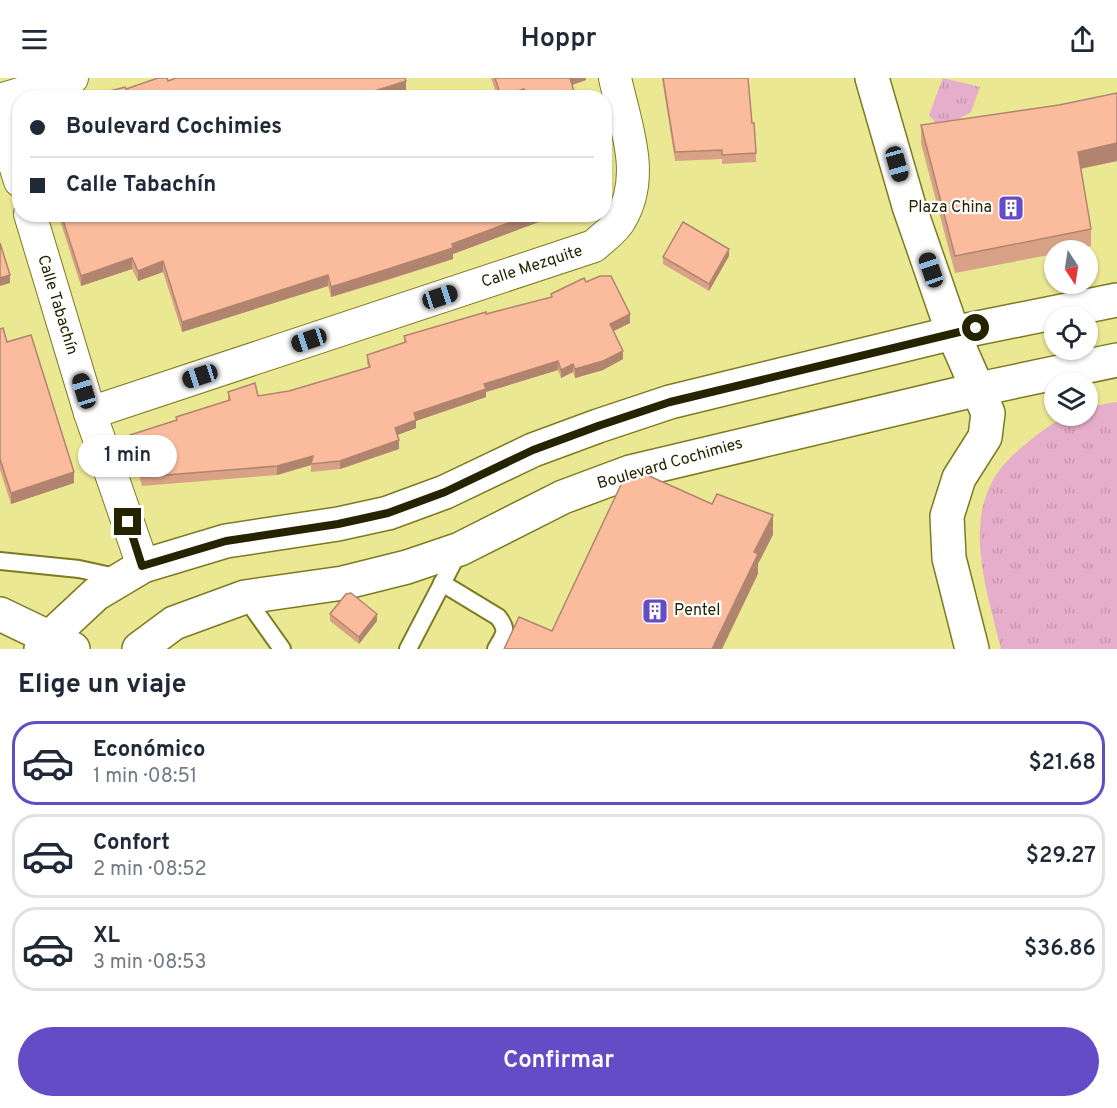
<!DOCTYPE html>
<html lang="es">
<meta charset="utf-8">
<style>
:root{--surface:#fff;--page:#f6f6f7;--text:#1f2937;--muted:#747a83;--line:#e0e1e3;--accent:#634cc5}
body{margin:0;font-family:Overpass,sans-serif;background:var(--page);color:var(--text);height:100vh;display:flex;flex-direction:column;font-size:22px;white-space:nowrap}
*{box-sizing:border-box;margin:0}
p{font-size:20px;color:var(--muted)}
.icon{flex:none;width:33px;height:33px;fill:none;stroke:currentColor;stroke-width:2;stroke-linecap:round;stroke-linejoin:round}
.map{position:relative;height:571px;overflow:hidden}
.details{display:flex;flex-direction:column;background:var(--surface);flex:1}
.details>*{flex:none}
.guide{position:absolute;left:12px;top:12px;width:600px;height:132px;border-radius:24px;box-shadow:0 2px 4px #0004;display:grid;align-content:center;height:132px;padding:0 18px;background:var(--surface)}
.needle{width:39px;rotate:168deg}
.controls{position:absolute;left:1044px;top:162px;display:grid;gap:12px}
.controls a{display:grid;place-items:center;width:54px;height:54px;border-radius:50%;background:var(--surface);box-shadow:0 2px 4px #0004;font-size:30px}
.end{position:absolute;width:27px;height:27px;margin:-14px;border:8px solid #252300;background:#fff;box-shadow:0 0 0 3px #fff}
.from{border-radius:50%}
.bubble{position:absolute;height:42px;border-radius:21px;background:var(--surface);box-shadow:0 2px 4px #0004;font-size:20px;font-weight:600;line-height:42px;text-align:center}
.car{position:absolute;width:18px;height:36px;margin:-18px -9px;border-radius:8px;box-shadow:0 0 4px 2px #0007;background:linear-gradient(#222 24%,#8ab4d8 0 40%,#222 0 76%,#8ab4d8 0 86%,#222 0)}
.guide b{display:flex;align-items:center;gap:21px;height:57px;font-size:22px}
.guide b+b{border-top:2px solid var(--line)}
.guide i{width:15px;height:15px;background:var(--text)}
ul{padding:0;list-style:none}
li{display:flex;align-items:center;gap:18px;height:84px;margin:0 12px 9px;padding:0 6px;border:3px solid var(--line);border-radius:24px}
li div{flex:1}
li b{display:block;font-size:22px}
li em{font-style:normal;font-weight:600}
li.active{border-color:var(--accent)}
li>.icon{width:54px;height:54px;stroke-width:1.5}
h2{padding:0 18px;font-size:27px;line-height:72px}
.action{display:flex;gap:12px;margin-top:auto;padding:12px 18px}
.action a{flex:1;height:69px;border-radius:36px;background:var(--accent);color:#fff;font-size:24px;font-weight:600;line-height:69px;text-align:center}
header{display:flex;justify-content:space-between;align-items:center;height:78px;padding:0 18px;background:var(--surface);font-size:27px;font-weight:600}
.map>svg:first-child{display:block}
</style>
<header><svg class="icon" aria-label="menu" viewBox="0 0 24 24"><path d="M4 6h16M4 12h16M4 18h16"/></svg>Hoppr<svg class="icon" aria-label="share" viewBox="0 0 24 24"><path d="M12 15V3M7 8l5-5 5 5M5 13v7h14v-7"/></svg></header>
<div class="map">
<svg width="1117" height="571" viewBox="0 0 1117 571">
<defs>
<pattern id="grass-tufts" width="24" height="20" patternUnits="userSpaceOnUse" patternTransform="scale(1.5)"><rect width="24" height="20" fill="#e6aecb"/><path d="M3 7l-1-3M5 7V3M7 7l1-3M15 17l-1-3M17 17v-4M19 17l1-3" fill="none" stroke="#c595ad"/></pattern>
</defs>
<rect width="100%" height="100%" fill="#ebe893"/>
<g fill="url(#grass-tufts)">
<polygon points="943,0 980,9 971,34 941,51 929,37"/>
<path d="M 1117,324 L 1117,571 L 1001,571 C 989,521 966,455 991,406 C 998,390 1014,375 1027,365 C 1039,355 1054,343 1069,338 C 1075,336 1082,338 1088,338 L 1088,329 Z"/>
</g>
<g fill="none" stroke-linecap="round" stroke-linejoin="round">
<defs>
<g id="service">
<polyline points="0,483 79,491 120,500"/>
<path d="M 442,505 L 498,539 C 509,553 504,557 496,571"/>
<polyline points="245,519 282,571"/>
<polyline points="408,571 459,473"/>
</g>
<g id="minor">
<polyline points="0,22 72,0"/>
<polyline points="0,39 20,103"/>
<polyline points="30,136 90,335 143,488"/>
<path d="M 90,335 L 594,168 C 602,160 615,152 620,142 C 647,98 625,46 615,0"/>
</g>
<polyline id="tertiary" points="872,0 909,128 953,255 988,335 985,359 959,400 947,438 949,480 972,571"/>
<g id="secondary">
<polyline points="41,571 50,559 96,516 143,488 226,463 338,446 388,435 445,414 533,372 598,348 670,324 953,255 1117,222"/>
<polyline points="139,571 174,545 245,519 343,505 407,489 460,471 563,419 630,394 979,311 1117,282"/>
</g>
<polyline id="primary" points="0,536 73,571"/>
</defs>
<use href="#service" stroke="#7d7a22" stroke-width="20"/>
<use href="#minor" stroke="#7d7a22" stroke-width="34"/>
<use href="#tertiary" stroke="#7d7a22" stroke-width="36"/>
<use href="#secondary" stroke="#7d7a22" stroke-width="36"/>
<use href="#primary" stroke="#7d7a22" stroke-width="36"/>
<use href="#service" stroke="#fff" stroke-width="16"/>
<use href="#minor" stroke="#fff" stroke-width="32"/>
<use href="#tertiary" stroke="#fff" stroke-width="33"/>
<use href="#secondary" stroke="#fff" stroke-width="33"/>
<use href="#primary" stroke="#fff" stroke-width="33"/>
</g>
<g fill="#d8a287">
<polygon points="491,0 586,0 586,2 572,7 576,20 498,20"/>
<polygon points="662,0 748,0 752,45 756,75 756,84 722,86 722,81 675,83"/>
<polygon points="1117,15 1117,83 1081,91 1091,151 1091,168 1070,172 1054,172 1054,176 955,195 921,65 921,47 1059,27"/>
<polygon points="58,136 560,136 453,176 453,181 388,202 331,219 328,208 182,254 163,194 138,203 132,191 81,208"/>
<polygon points="729,178 709,213 663,186 663,179"/>
<polygon points="586,204 630,245 613,253 623,281 603,292 575,300 573,294 561,300 558,292 486,314 486,319 416,343 416,350 397,357 399,371 340,391 311,394 311,387 277,397 142,408 130,366 130,357 176,342 176,339 228,323 228,314 258,318 289,313 368,289 367,285 367,277 404,265 404,258 551,219 551,216"/>
<polygon points="0,251 74,405 11,426 0,392"/>
<polygon points="330,536 377,543 359,566 330,543"/>
</g>
<g fill="#b0846e">
<polygon points="569,0 586,0 586,2 569,8"/>
<polygon points="406,3 406,13 386,20 362,20 362,17"/>
<polygon points="524,11 524,20 501,20 501,18"/>
<polygon points="1117,65 1117,83 1078,91 1078,74"/>
<polygon points="532,136 560,136 453,176 453,181 331,219 331,209"/>
<polygon points="729,171 729,178 709,213 709,206"/>
<polygon points="132,180 132,191 81,208 81,198"/>
<polygon points="163,183 163,194 138,203 138,193"/>
<polygon points="10,197 10,205 0,208 0,200"/>
<polygon points="328,197 328,208 182,254 182,244"/>
<polygon points="630,236 630,245 610,255 610,246"/>
<polygon points="623,273 623,281 603,292 575,300 575,291"/>
<polygon points="558,283 558,292 486,314 486,319 416,343 416,350 395,358 395,350 414,335 484,306"/>
<polygon points="573,286 573,294 561,300 561,292"/>
<polygon points="399,362 399,371 340,391 340,383"/>
<polygon points="313,378 311,387 277,397 277,388"/>
<polygon points="74,394 74,405 11,426 11,415"/>
<polygon points="773,437 773,457 758,486 758,496 722,571 712,571 754,474"/>
<polygon points="377,536 377,543 359,566 359,559"/>
</g>
<g fill="#fbbc9d" stroke="#b0846e" stroke-width="1.5">
<polygon points="158,0 167,0 168,3 176,0 405,0 406,3 362,17 363,20 94,20 93,17 125,9 126,11"/>
<polygon points="495,0 570,0 576,20 527,20 524,11 501,18"/>
<polygon points="663,0 748,0 752,45 754,45 756,75 722,77 722,72 675,74"/>
<polygon points="1117,15 1117,65 1078,74 1091,151 955,178 921,47 1059,27"/>
<polygon points="61,136 532,136 452,166 453,170 388,191 331,209 328,197 182,244 163,183 138,193 132,180 81,198"/>
<polygon points="683,144 729,171 709,206 663,179"/>
<polygon points="0,165 10,197 0,200"/>
<polygon points="600,198 611,198 630,236 610,246 623,273 603,283 575,291 573,286 561,292 558,283 484,306 486,311 414,335 416,342 395,350 399,362 340,383 311,386 313,378 277,388 142,399 130,357 177,342 176,339 230,322 228,314 255,305 258,318 289,313 370,289 367,277 406,264 404,258 486,234 486,236 552,219 551,216 584,200 586,204"/>
<polygon points="3,250 7,264 31,257 74,394 11,415 0,381 0,251"/>
<polygon points="633,393 647,397 712,426 717,416 773,437 754,474 758,476 712,571 504,571 519,539 552,553 626,396"/>
<polygon points="351,515 377,536 359,559 330,536 346,516"/>
</g>
<g fill="none" stroke-linecap="round" stroke-linejoin="round">
<polyline stroke="#252300" stroke-width="8" points="128,444 142,488 226,463 338,446 388,435 445,414 533,372 598,348 670,324 976,250"/>
</g>
<defs>
<symbol id="building-square" viewBox="-11 -11 22 22"><rect x="-9" y="-9" width="18" height="18" rx="4" fill="#634cc5" stroke="#fff"/><path d="M-4-6H4V6H1V3H-1V6H-4ZM-2.5-4.3h1.7v1.8h-1.7ZM.8-4.3h1.7v1.8H.8ZM-2.5-1h1.7V.8h-1.7ZM.8-1h1.7V.8H.8Z" fill="#fff"/></symbol>
</defs>
<g fill-rule="evenodd">
<use href="#building-square" x="996" y="115" width="30" height="30"/>
<use href="#building-square" x="640" y="518" width="30" height="30"/>
</g>
<g text-anchor="middle" dominant-baseline="central" stroke-width="4.5" stroke-linejoin="round" paint-order="stroke">
<g font-size="16" fill="#252300" stroke="#fff" text-anchor="end">
<text x="992" y="130">Plaza China</text>
<text x="674" y="533" text-anchor="start">Pentel</text>
</g>
<g font-size="16" fill="#252300" stroke="#fff">
<text transform="translate(532 189) rotate(-18)">Calle Mezquite</text>
<text transform="translate(57 227) rotate(73)">Calle Tabachín</text>
<text transform="translate(670 386) rotate(-16)">Boulevard Cochimies</text>
</g>
</g>
</svg>
<div class="controls">
<a><svg class="needle" viewBox="-14 -14 28 28"><path d="M0-13l5 13h-10z" fill="#e53935"/><path d="M0 13l5-13h-10z" fill="#747a83"/></svg></a>
<a><svg class="icon" aria-label="locate" viewBox="0 0 24 24"><circle cx="12" cy="12" r="6"/><path d="M12 2v4M12 18v4M2 12h4M18 12h4"/></svg></a>
<a><svg class="icon" aria-label="layers" viewBox="0 0 24 24"><path d="M12 4l9 5-9 5-9-5zM3 14l9 5 9-5"/></svg></a>
</div>
<i class="end from" style="left:976px;top:250px"></i>
<i class="end" style="left:128px;top:444px"></i>
<div class="bubble" style="left:78px;top:357px;width:99px">1 min</div>
<i class="car" style="left:897px;top:86px;rotate:164deg"></i>
<i class="car" style="left:931px;top:192px;rotate:341deg"></i>
<i class="car" style="left:440px;top:219px;rotate:72deg"></i>
<i class="car" style="left:309px;top:262px;rotate:252deg"></i>
<i class="car" style="left:200px;top:298px;rotate:252deg"></i>
<i class="car" style="left:84px;top:313px;rotate:343deg"></i>
<div class="guide">
<b><i class="from"></i>Boulevard Cochimies</b>
<b><i></i>Calle Tabachín</b>
</div>
</div>
<section class="details">
<h2>Elige un viaje</h2>
<ul>
<li class="active"><svg class="icon" aria-label="car" viewBox="0 0 24 24"><path d="M5 17H2v-5l4-1 3-4h7l3 4 3 1v5h-3M9 17h6M6 11h13"/><circle cx="7" cy="17" r="2"/><circle cx="17" cy="17" r="2"/></svg><div><b>Económico</b><p>1 min · 08:51</p></div><em>$21.68</em></li>
<li><svg class="icon" aria-label="car" viewBox="0 0 24 24"><path d="M5 17H2v-5l4-1 3-4h7l3 4 3 1v5h-3M9 17h6M6 11h13"/><circle cx="7" cy="17" r="2"/><circle cx="17" cy="17" r="2"/></svg><div><b>Confort</b><p>2 min · 08:52</p></div><em>$29.27</em></li>
<li><svg class="icon" aria-label="car" viewBox="0 0 24 24"><path d="M5 17H2v-5l4-1 3-4h7l3 4 3 1v5h-3M9 17h6M6 11h13"/><circle cx="7" cy="17" r="2"/><circle cx="17" cy="17" r="2"/></svg><div><b>XL</b><p>3 min · 08:53</p></div><em>$36.86</em></li>
</ul>
<div class="action"><a>Confirmar</a></div>
</section>
